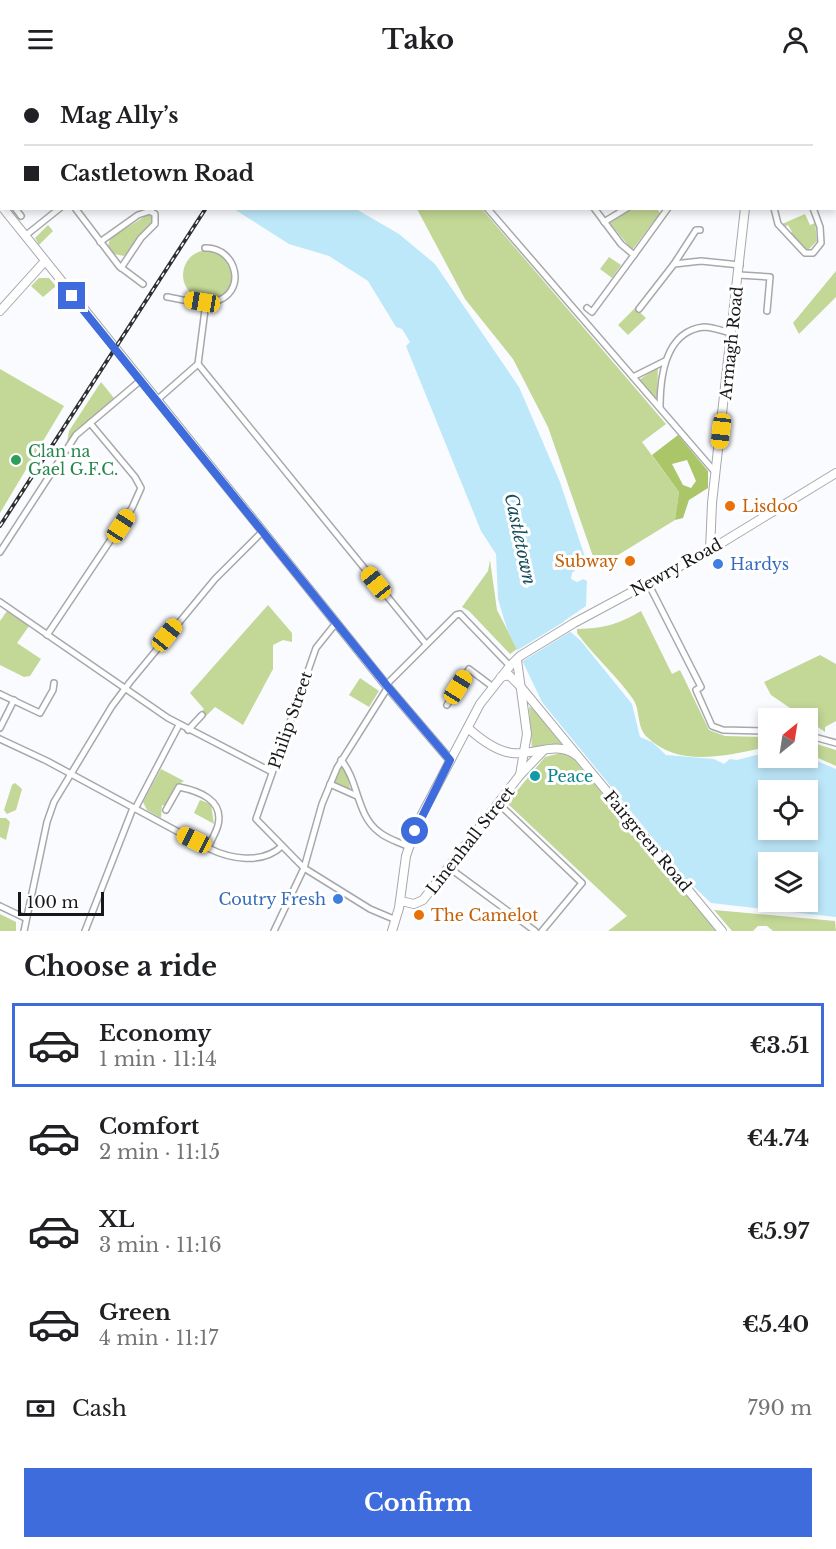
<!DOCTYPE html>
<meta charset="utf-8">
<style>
:root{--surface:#fff;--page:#f2f2f2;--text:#202124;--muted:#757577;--line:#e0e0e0;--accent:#3f6cdd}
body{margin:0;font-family:"Libre Baskerville",serif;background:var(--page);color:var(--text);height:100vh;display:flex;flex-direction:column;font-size:22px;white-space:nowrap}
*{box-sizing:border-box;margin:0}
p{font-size:20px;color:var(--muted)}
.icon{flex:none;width:33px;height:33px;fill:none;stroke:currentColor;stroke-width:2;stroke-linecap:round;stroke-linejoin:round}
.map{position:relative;height:853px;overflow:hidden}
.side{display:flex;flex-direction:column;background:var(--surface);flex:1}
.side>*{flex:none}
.hud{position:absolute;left:0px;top:0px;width:837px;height:132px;box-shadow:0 3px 9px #0003;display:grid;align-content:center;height:132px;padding:0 24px;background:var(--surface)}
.needle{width:39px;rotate:30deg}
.controls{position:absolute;left:758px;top:630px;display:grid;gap:12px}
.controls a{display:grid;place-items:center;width:60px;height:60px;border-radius:0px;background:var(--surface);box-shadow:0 3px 9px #0003;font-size:30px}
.scale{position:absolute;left:18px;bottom:15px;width:86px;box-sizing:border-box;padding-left:6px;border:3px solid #171719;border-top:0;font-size:16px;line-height:21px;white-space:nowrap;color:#171719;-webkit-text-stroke:4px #fff;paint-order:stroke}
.end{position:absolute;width:27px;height:27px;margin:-14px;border:8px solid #3f6cdd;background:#fff;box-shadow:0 0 0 3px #fff}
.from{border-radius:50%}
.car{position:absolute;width:18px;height:36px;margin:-18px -9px;border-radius:8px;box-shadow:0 0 4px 2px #0007;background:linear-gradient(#f5c518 24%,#345 0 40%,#f5c518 0 76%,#345 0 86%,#f5c518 0)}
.hud b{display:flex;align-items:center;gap:21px;height:57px;font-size:22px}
.hud b+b{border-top:2px solid var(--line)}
.hud i{width:15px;height:15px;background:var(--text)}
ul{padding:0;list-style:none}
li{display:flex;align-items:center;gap:18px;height:84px;margin:0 12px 9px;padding:0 12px;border:3px solid transparent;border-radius:0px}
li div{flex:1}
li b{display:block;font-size:22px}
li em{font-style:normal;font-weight:800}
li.current{border-color:var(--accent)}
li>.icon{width:54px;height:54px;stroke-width:1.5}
h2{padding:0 24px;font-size:27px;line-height:72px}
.pay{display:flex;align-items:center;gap:15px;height:66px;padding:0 24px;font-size:22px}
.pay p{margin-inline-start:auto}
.action{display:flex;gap:12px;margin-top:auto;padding:12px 24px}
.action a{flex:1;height:69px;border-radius:0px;background:var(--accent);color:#fff;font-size:24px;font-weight:800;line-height:69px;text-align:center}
header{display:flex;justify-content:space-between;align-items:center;height:78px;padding:0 24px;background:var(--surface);font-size:27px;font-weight:800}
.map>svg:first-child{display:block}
</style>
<header><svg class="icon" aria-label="menu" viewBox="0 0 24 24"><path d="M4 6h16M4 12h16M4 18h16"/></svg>Tako<svg class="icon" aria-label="person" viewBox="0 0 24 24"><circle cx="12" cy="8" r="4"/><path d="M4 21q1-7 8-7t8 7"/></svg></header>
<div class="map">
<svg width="836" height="853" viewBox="0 0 836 853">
<rect width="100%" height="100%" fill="#f9fbff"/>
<g fill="#c3d796">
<polygon points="98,0 276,0 275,2"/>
<polygon points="378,0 520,0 521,1 379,2"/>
<polygon points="531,0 642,0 643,1 529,1"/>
<polygon points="417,131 482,131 666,346 642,364 679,414 675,442 597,490 548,349 513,281 465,221"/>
<polygon points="632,131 657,131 660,135 632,172 610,145"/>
<polygon points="149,136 154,140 153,145 124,178 114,176 108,169 110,160"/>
<polygon points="805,136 810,147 815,145 817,163 808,172 803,171 789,156 792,154 788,147 783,150 782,146"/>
<polygon points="48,147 53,153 39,167 35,160"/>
<circle cx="208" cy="197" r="25"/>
<polygon points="609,179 621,187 612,200 600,191"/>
<polygon points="836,193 836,219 799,256 793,245"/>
<polygon points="39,200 49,200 56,208 43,219 31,208"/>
<polygon points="635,230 646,240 628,257 618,247"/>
<polygon points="658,289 657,319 655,321 639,302"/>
<polygon points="0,291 64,328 0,435"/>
<polygon points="101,304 114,320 67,365 69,353"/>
<polygon points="490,482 497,532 517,571 510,576 469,533 462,529 488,493"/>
<polygon points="268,527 292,555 292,564 283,562 273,567 273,591 243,647 215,629 205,639 200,635 204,631 190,615"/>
<polygon points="7,533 29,548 17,565 41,581 30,598 24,599 0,587 0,543"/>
<path d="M 641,533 L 672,596 L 680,592 L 709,652 L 725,658 L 768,659 L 768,669 C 727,677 680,691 647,659 C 636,648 641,633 633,621 C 616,597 594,578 577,555 L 577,551 C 605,550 617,547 641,533 Z"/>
<polygon points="820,577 836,586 836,643 825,649 825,654 771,617 764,604"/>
<polygon points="360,600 379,613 369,629 349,617"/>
<polygon points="529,629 532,630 569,671 532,671"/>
<polygon points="807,663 836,672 836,688 807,675"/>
<polygon points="561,675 573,680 717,853 608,853 627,838 507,725 545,679"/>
<polygon points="341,689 346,693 351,714 334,705"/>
<polygon points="161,691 184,703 175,708 166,728 162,727 161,740 147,732 143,724"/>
<polygon points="15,705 22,711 16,732 7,736 4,732 12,707"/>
<polygon points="200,722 211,726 214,746 194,735"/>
<polygon points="0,740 6,740 10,744 6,762 0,759"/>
<polygon points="714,832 835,843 836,853 773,853 767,848 758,848 753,853 732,853"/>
<polygon points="0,836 16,844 16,853 0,853"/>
</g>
<path fill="#aac668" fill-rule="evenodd" d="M 678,357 L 708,393 L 708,410 L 689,422 L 683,440 L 675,442 L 679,414 L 652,377 ZM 687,382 L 696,403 L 691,410 L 683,407 L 672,386 Z"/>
<path fill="#bde8f9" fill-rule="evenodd" d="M 234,131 L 356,131 L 399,156 L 435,186 L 519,309 L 560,404 L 586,482 L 572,495 L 571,501 L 577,504 L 583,501 L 587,503 L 586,528 L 564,543 L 566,550 L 581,563 L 632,626 L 640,659 L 652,664 L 666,677 L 714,681 L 724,686 L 730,681 L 737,682 L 768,674 L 768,680 L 807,679 L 836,691 L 836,839 L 711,825 L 687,802 L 542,624 L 507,551 L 498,521 L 496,476 L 481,453 L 406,268 L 410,264 L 402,251 L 396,249 L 368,203 L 329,178 L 289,166 ZM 768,712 L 807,712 L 807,752 L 768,752 ZM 768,784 L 807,784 L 807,824 L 768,824 Z"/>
<polygon fill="#f9fbff" points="570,540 567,544 573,552 523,583 516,573"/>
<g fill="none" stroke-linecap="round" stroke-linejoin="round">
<defs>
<g id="street">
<polyline points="36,0 37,2"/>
<polyline points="373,0 374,2"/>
<polyline points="699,0 700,2"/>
<polyline points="833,0 836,1"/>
<polyline points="0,1 2,0"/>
<polyline points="794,2 796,0"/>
<polyline points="836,5 836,6"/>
<polyline points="836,64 836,65"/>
<polyline points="0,113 2,114"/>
<polyline points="15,130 21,138"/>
<polyline points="75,130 119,188 143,206"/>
<polyline points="487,130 715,394"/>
<polyline points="774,130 778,146 805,175 813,175 821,165 820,149 813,130"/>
<polyline points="604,144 627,130"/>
<polyline points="25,158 60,130"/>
<polyline points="100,164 138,137 150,133 155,136 155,146 141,160 121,190"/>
<polyline points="634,177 668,130"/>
<polyline points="674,186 696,152 700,152"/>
<polyline points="739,197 770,199 767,233"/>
<path d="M 167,219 C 181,221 199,227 213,224 C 248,217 238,169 205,170"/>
<polyline points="587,230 592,234 634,177 621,166 594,130"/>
<polyline points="639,231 674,186 701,183 740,187"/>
<polyline points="198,286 426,566"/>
<polyline points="633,299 665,283"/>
<polyline points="157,322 198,286 206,224"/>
<path d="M 660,329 C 660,300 665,253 704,249 C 712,249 723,253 731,255"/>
<polyline points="0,474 76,357 141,302"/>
<polyline points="648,505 701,609 696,612 712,648 723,652 768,653"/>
<polyline points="0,524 168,640 272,694"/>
<polyline points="336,545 316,570 256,741 304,790 370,831 396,842"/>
<polyline points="47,557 132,430 141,410 135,399 90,345"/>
<polyline points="386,607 456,537 460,536 510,588"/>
<polyline points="0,616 40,635 53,612 54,605"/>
<polyline points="447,627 469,591 493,609"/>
<polyline points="0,650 14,622"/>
<polyline points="188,652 202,637"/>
<polyline points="807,657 836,665"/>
<path d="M 0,661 L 47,683 L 208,770 C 211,762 216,755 218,747 C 224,722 199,713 179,709 L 166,732"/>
<path d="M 341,682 C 359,703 356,737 379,754 C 387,761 399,764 409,769"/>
<polyline points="330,706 357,718"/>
<polyline points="499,726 582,805 542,853"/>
<polyline points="135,731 179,647"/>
<path d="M 208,770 C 230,781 262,787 282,768"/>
<polyline points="448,789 535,853"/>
<polyline points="0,828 25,840"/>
<polyline points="24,853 47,744 54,724 112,628 130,604 215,501 263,453"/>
<polyline points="85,853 133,730"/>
<polyline points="274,853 304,790 322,726 337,690 388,609"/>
</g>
<g id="secondary">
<polyline points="758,2 758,0"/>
<polyline points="3,130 386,607 450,682"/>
<polyline points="0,233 45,183"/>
<polyline points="710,472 712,425 745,130"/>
<polyline points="501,599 509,597 520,608 722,853"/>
<path d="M 468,650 C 479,660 496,673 512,675 C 534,678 556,662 576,677"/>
<polyline points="520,697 543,673"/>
<polyline points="401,823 414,826 423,822 520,697 527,656 517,582"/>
<polyline points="392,853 399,830 406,778 418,744 480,626 510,588 520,578 574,545 710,472 836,395"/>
</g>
</defs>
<use href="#street" stroke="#a7a8ac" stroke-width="8"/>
<use href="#secondary" stroke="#a7a8ac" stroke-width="10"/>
<use href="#street" stroke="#fff" stroke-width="5"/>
<use href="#secondary" stroke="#fff" stroke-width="8"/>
<defs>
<g id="rail">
<polyline points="289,2 290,0"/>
<polyline points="0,448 206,130"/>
</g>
</defs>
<use href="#rail" stroke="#2e2f31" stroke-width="4"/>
<use href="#rail" stroke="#fff" stroke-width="1.5" stroke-dasharray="4.5" stroke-linecap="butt"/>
</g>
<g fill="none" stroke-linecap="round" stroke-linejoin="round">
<polyline stroke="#3f6cdd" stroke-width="8" points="72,218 388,609 450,682 415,753"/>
</g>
<circle fill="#2e9e5b" stroke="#fff" stroke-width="2" cx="16" cy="382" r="6"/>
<g fill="#e8710a" stroke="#fff" stroke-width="2">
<circle cx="730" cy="428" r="6"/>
<circle cx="630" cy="483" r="6"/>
<circle cx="419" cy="837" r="6"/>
</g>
<g fill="#3f7fe0" stroke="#fff" stroke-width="2">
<circle cx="718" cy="486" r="6"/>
<circle cx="338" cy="821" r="6"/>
</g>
<circle fill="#0f9aa8" stroke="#fff" stroke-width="2" cx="535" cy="698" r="6"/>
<g text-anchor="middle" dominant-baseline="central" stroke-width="6" stroke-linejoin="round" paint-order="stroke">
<g font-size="16" fill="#171719" stroke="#fff">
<text transform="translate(731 265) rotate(-84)">Armagh Road</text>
<text transform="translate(676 489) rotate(-29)">Newry Road</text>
<text transform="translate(290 642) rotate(-71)">Philip Street</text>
<text transform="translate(470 762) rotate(-52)">Linenhall Street</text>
<text transform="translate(648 763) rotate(50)">Fairgreen Road</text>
</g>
<g font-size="16" fill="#27864d" stroke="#fff" text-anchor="start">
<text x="28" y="373">Clan na<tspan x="28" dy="18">Gael G.F.C.</tspan></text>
</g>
<g font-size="16" fill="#c56008" stroke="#fff" text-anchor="start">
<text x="742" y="428">Lisdoo</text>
<text x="618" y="483" text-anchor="end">Subway</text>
<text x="431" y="837">The Camelot</text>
</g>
<g font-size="16" fill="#366cbe" stroke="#fff" text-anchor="start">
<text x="730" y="486">Hardys</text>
<text x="326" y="821" text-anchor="end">Coutry Fresh</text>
</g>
<g font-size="16" fill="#0d838f" stroke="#fff" text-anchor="start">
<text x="547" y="698">Peace</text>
</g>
<g font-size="18" font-style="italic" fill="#184d5f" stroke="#fff">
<text transform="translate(520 461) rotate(78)">Castletown</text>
</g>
</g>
</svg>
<div class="controls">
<a><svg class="needle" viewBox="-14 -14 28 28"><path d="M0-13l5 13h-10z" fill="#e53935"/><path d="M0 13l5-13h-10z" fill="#757577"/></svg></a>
<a><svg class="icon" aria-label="locate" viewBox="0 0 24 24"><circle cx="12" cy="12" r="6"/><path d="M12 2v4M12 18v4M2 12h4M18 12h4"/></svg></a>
<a><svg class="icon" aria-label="layers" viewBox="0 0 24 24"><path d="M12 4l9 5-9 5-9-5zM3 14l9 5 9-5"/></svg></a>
</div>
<div class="scale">100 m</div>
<i class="end from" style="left:415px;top:753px"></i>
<i class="end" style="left:72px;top:218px"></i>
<i class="car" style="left:202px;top:224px;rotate:279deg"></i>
<i class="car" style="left:721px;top:353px;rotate:187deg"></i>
<i class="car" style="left:121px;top:448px;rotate:33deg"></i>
<i class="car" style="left:376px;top:505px;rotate:321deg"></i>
<i class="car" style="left:167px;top:557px;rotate:39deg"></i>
<i class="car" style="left:458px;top:609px;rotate:32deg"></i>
<i class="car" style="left:194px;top:762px;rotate:296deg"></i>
<div class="hud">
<b><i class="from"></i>Mag Ally’s</b>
<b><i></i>Castletown Road</b>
</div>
</div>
<section class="side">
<h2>Choose a ride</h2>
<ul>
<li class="current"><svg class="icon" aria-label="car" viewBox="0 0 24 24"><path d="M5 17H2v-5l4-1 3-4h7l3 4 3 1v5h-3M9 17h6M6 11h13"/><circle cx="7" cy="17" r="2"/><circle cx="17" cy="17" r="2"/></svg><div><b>Economy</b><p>1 min · 11:14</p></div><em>€3.51</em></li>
<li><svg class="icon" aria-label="car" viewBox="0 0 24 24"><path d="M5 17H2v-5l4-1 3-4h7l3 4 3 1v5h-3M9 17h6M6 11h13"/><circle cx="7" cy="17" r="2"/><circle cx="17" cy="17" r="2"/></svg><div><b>Comfort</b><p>2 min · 11:15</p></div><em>€4.74</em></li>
<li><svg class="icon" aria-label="car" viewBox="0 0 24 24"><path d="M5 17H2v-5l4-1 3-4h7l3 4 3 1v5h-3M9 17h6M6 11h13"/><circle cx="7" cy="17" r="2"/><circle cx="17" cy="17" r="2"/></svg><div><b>XL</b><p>3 min · 11:16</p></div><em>€5.97</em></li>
<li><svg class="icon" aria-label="car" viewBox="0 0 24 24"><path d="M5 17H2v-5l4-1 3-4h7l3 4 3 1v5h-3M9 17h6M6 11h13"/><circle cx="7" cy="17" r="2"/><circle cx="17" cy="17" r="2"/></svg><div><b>Green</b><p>4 min · 11:17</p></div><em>€5.40</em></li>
</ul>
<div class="pay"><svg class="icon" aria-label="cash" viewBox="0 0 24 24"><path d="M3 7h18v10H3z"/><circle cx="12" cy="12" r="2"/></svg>Cash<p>790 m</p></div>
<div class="action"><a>Confirm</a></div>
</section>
